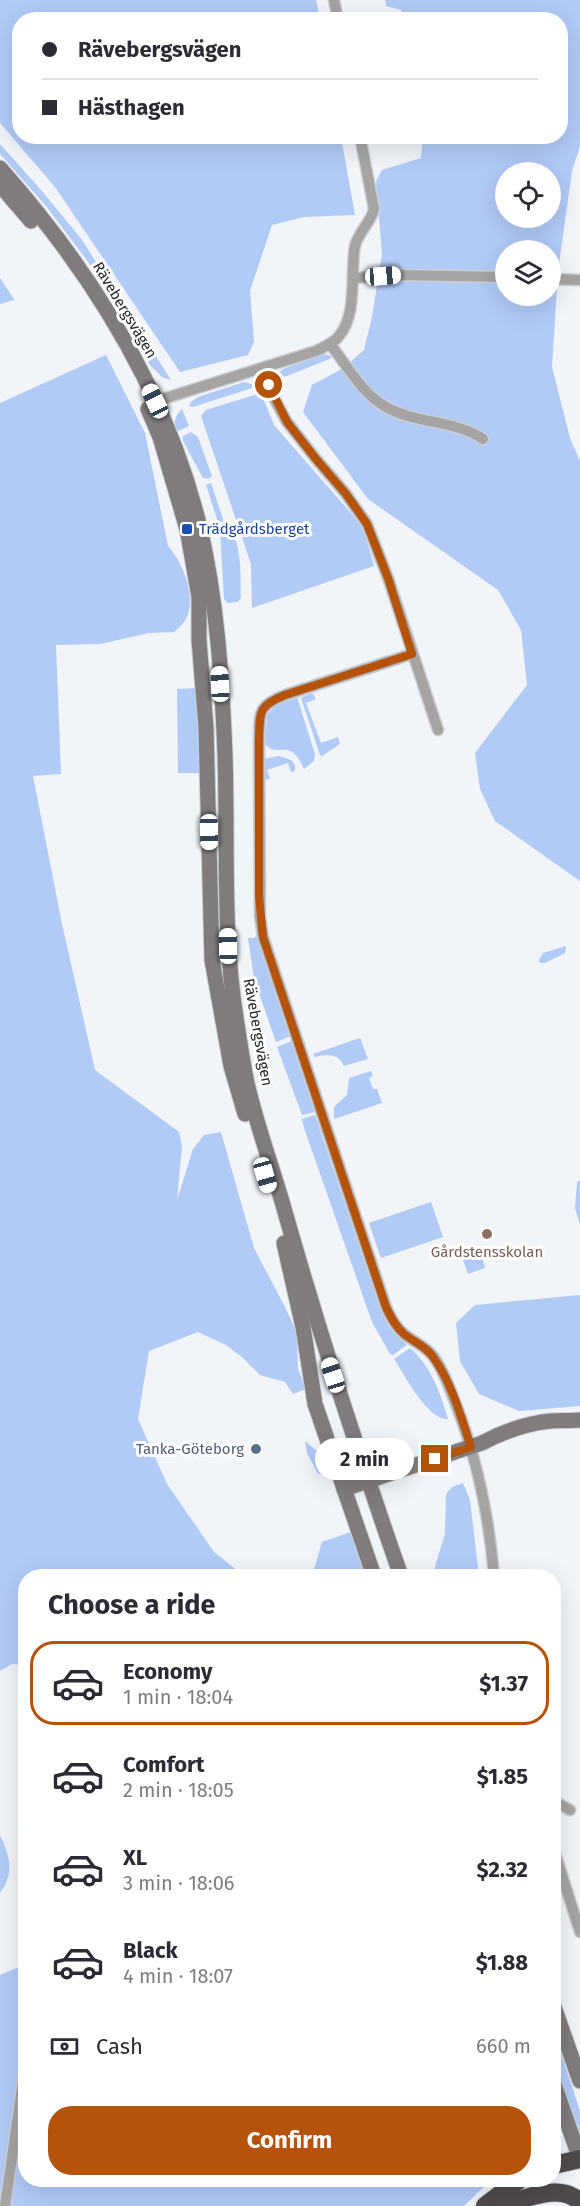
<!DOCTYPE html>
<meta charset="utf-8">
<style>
:root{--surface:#fff;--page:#f2f2f3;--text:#2b2b33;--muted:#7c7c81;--line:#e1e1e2;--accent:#b45309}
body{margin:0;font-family:"Fira Sans",sans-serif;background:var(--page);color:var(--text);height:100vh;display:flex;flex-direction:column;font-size:22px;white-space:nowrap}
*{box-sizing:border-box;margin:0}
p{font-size:20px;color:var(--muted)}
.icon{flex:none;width:33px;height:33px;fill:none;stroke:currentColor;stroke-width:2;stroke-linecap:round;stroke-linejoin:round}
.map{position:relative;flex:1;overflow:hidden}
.panel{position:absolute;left:18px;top:1569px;width:543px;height:618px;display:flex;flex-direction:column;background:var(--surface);border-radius:24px;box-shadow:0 6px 24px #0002}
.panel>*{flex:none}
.top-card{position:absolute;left:12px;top:12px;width:556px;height:132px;border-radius:24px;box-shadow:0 6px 24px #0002;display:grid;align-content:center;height:132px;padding:0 30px;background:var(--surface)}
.buttons{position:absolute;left:495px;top:162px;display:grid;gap:12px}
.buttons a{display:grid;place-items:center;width:66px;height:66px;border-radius:50%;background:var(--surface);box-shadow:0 6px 24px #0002;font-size:30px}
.end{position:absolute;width:27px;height:27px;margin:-14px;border:8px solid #b45309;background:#fff;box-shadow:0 0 0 3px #fff}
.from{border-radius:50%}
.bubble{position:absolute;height:42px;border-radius:21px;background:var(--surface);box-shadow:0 6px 24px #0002;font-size:20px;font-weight:700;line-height:42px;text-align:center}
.car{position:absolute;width:18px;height:36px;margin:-18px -9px;border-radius:8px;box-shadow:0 0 4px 2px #0007;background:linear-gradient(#fff 24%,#345 0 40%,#fff 0 76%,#345 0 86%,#fff 0)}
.top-card b{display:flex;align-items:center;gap:21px;height:57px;font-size:22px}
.top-card b+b{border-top:2px solid var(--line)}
.top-card i{width:15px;height:15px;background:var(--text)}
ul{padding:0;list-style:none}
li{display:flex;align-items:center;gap:18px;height:84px;margin:0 12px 9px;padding:0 18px;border:3px solid transparent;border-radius:24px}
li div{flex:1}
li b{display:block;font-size:22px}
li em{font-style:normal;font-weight:700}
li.selected{border-color:var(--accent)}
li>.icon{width:54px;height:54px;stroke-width:1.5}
h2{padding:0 30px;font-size:27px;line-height:72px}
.pay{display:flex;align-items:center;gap:15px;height:66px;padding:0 30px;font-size:22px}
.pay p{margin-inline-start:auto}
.cta{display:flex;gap:12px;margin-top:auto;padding:12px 30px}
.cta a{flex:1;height:69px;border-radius:24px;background:var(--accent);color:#fff;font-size:24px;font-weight:700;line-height:69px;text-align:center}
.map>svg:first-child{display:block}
</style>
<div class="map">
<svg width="580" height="2206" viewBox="0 0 580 2206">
<rect width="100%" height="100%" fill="#f1f4f9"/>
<g fill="#b1caf6" fill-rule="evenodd">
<polygon points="0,0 316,0 320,19 20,20 20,136 341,137 355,215 304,217 272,225 250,291 254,342 248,355 180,372 55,187 0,123"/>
<path d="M 385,0 L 580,0 L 580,146 L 572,171 L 558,271 L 552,367 L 570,438 L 580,461 L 580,881 L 495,821 L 480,789 L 475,753 L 527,685 L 521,630 L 498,590 L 368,499 L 303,412 L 312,385 L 342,369 L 364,350 L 372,317 L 382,254 L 376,181 L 382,170 L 421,158 L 423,137 L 561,136 L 561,20 L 403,19 L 401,10 L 386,6 ZM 506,172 L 550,172 L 550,218 L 506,218 ZM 506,250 L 550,250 L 550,296 L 506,296 Z"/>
<polygon points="0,144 42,191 82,240 171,380 162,377 150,365 109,293 86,259 46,206 0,154"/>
<polygon points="0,278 14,299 14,300 0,304"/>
<polygon points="323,354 329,355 332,358 287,376 277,377 277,374 283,369"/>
<path d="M 106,355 L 145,433 L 168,546 C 183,563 196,595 187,617 C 184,623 179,628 174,632 L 149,633 L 100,644 L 56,645 L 61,774 L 33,776 L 62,924 L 95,1070 L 179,1132 L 182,1146 L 177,1200 L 193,1149 L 204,1135 L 221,1132 L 254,1248 L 285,1307 L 297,1333 L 298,1369 L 306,1389 L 293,1394 L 285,1382 L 260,1375 L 242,1357 L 226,1345 L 198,1332 L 149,1351 L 138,1419 L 167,1484 L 214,1552 L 244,1576 L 26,1576 L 25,1665 L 12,1664 L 0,1671 L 0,403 Z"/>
<polygon points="244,382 258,386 193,407 189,406 191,402 198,397"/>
<polygon points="261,393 274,425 363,527 374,566 252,608 251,564 201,416 206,410"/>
<path d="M 182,409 L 189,426 L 176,432 C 173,424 175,415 182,409 Z"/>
<polygon points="191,432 198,437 212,476 208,479 203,478 183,441 183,436"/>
<polygon points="211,483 224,522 218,522 206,485"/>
<path d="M 228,527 C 243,543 240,577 241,598 L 238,602 L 228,603 L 224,599 L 220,529 Z"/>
<polygon points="198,688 202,773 178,773 177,689"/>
<polygon points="311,693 313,694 316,699 306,703 321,743 338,737 340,744 322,756 320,755 301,698"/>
<path d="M 297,697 L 315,754 L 314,761 L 304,769 C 289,735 279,760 265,744 L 267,715 L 277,704 Z"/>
<polygon points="279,756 291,760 295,765 295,771 291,772 288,763 267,770 270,779 264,780 264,759"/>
<polygon points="257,935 291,1036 276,1042 254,979 248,938 254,938"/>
<polygon points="566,946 565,953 545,963 540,963 539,960 543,953"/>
<path d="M 360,1038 L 368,1059 L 344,1066 C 338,1053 327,1054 315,1057 L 313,1054 Z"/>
<polygon points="292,1041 315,1112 302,1115 277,1047"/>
<polygon points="371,1071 373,1076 369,1078 373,1089 377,1089 382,1103 334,1119 334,1107 347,1095 349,1078"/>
<polygon points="315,1115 378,1302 389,1327 407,1345 393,1355 390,1354 372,1322 304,1128 302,1119"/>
<polygon points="580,1180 580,1225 575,1208 577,1182"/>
<polygon points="431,1202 443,1237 381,1258 369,1223"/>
<polygon points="480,1251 485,1268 468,1274 462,1257"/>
<polygon points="580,1295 580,1406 519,1411 479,1394 460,1361 456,1323 475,1305"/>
<path d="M 410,1348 C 431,1366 440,1392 448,1419 C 428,1421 404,1374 394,1359 Z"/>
<polygon points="305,1441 318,1452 324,1452 333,1475 318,1474 307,1453"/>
<polygon points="463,1483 470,1500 479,1576 432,1576 445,1534 446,1494 452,1487"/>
<polygon points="351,1532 366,1576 312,1576 322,1542"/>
<path d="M 0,1835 C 10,1857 15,1872 0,1893 Z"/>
<polygon points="25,1960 26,2180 491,2180 464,2206 0,2206 0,1975 19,1967"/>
<polygon points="554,2031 580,2111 580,2136 554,2063"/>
</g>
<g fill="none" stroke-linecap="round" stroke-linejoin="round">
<defs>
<g id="street">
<polyline points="334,0 338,20"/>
<polyline points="353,278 397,275 506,277"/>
<polyline points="550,279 580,280"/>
<path d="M 330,344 C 346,364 362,394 386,407 C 416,424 455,420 483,439"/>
<polyline points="262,368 275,400 287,422 316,459 346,494 367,524 388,578 438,730"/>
<path d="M 150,403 L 316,351 C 324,347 334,343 339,336 C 358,314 350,272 355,246 C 358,232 371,223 374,209 L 360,136"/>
<path d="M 412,654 L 285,695 C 257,706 260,713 259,740 L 260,916 L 263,937 L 386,1307 C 391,1318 395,1326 404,1334 C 414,1342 425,1346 433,1356 C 443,1370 449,1386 455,1402 C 477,1458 489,1516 494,1576"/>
<polyline points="554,1801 570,1810"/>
<polyline points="554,1850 580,1932"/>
<polyline points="5,2206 26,2060"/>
</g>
<g id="secondary">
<path d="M 0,168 C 90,270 166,391 199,524 C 217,599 222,678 225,755 C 228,845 222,935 237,1024 C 240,1044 243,1064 247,1083 C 257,1127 273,1169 285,1212 C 320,1335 359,1456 401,1576"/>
<polyline points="0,185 31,221"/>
<polyline points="148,409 160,437 187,529 199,597 199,640 206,727 212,960 231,1066 245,1114"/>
<polyline points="284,1243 303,1327 315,1404 374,1576"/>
<path d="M 344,1489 L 482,1443 C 502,1432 528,1423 551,1421 C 561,1420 570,1421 580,1420"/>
<polyline points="554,2007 580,2081"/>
<polyline points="554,2084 580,2159"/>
</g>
<g id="highway">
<polyline points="554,2165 580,2159"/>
<polyline points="485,2206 519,2180"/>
<path d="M 502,2206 C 524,2199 560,2182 580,2202"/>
</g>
</defs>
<use href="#street" stroke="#cccfd4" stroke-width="13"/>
<use href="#secondary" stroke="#cccfd4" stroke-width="17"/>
<use href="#highway" stroke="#cccfd4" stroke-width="20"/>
<use href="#street" stroke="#a6a3a4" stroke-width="10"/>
<use href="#secondary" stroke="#807c7d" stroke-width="15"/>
<use href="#highway" stroke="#4f4a4c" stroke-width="18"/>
</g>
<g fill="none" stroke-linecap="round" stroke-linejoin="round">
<path stroke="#b45309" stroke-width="8" d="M 269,385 L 287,422 L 316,459 L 346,494 L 367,524 L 388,578 L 412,654 L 285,695 C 257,706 260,713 259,740 L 259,896 L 263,937 L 386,1307 C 391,1318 396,1327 404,1334 C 414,1342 426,1346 433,1357 C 452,1383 461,1417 471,1447 L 435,1459"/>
</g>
<rect fill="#1a4fb4" stroke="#fff" stroke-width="2" x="181" y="523" width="12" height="12" rx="3"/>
<circle fill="#8d6e63" stroke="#fff" stroke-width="2" cx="487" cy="1234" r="6"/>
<circle fill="#5c6f8a" stroke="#fff" stroke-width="2" cx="256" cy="1449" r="6"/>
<g text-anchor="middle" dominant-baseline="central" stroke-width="6" stroke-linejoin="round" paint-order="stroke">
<g font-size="15" fill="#252729" stroke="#fff">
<text transform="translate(125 310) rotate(59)">Rävebergsvägen</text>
<text transform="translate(258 1032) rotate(80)">Rävebergsvägen</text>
</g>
<g font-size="15" fill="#164399" stroke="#fff" text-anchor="start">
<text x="199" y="529">Trädgårdsberget</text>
</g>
<g font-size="15" fill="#785e54" stroke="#fff">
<text x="487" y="1252">Gårdstensskolan</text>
</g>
<g font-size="15" fill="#4e5e75" stroke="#fff" text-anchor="end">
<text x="244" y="1449">Tanka-Göteborg</text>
</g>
</g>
</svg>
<div class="buttons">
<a><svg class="icon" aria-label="locate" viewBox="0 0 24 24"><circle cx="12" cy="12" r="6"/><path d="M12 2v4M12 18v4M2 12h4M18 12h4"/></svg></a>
<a><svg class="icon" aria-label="layers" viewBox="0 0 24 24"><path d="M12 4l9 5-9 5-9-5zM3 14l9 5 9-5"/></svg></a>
</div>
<i class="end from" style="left:269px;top:385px"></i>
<i class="end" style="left:435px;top:1459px"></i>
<div class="bubble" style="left:315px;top:1438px;width:99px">2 min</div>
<i class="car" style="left:383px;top:276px;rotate:86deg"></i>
<i class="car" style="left:155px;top:401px;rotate:334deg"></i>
<i class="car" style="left:220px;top:684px;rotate:357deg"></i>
<i class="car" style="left:209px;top:832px;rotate:179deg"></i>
<i class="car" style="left:228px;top:946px;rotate:359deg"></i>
<i class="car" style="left:265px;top:1175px;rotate:164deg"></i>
<i class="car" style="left:333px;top:1375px;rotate:342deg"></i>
<div class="top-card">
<b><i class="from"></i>Rävebergsvägen</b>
<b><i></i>Hästhagen</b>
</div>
<section class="panel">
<h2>Choose a ride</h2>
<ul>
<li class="selected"><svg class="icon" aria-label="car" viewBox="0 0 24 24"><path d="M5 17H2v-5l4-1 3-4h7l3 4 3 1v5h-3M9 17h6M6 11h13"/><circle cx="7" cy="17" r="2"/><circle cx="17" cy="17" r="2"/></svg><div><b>Economy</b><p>1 min · 18:04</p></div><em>$1.37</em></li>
<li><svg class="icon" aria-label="car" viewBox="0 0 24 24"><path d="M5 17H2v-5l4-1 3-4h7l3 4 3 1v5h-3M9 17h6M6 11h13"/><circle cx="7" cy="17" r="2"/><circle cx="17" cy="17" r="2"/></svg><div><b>Comfort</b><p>2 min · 18:05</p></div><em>$1.85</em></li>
<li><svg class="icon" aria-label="car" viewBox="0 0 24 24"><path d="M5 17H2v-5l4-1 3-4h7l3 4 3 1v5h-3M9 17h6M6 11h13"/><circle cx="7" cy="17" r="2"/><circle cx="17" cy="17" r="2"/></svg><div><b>XL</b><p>3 min · 18:06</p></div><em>$2.32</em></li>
<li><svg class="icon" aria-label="car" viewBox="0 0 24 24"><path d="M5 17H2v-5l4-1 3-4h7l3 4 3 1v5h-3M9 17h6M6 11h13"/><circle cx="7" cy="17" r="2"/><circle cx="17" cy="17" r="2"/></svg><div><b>Black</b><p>4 min · 18:07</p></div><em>$1.88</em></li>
</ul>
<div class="pay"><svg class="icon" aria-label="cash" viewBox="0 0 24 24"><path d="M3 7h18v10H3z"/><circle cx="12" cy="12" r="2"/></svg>Cash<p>660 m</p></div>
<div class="cta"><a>Confirm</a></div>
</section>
</div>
